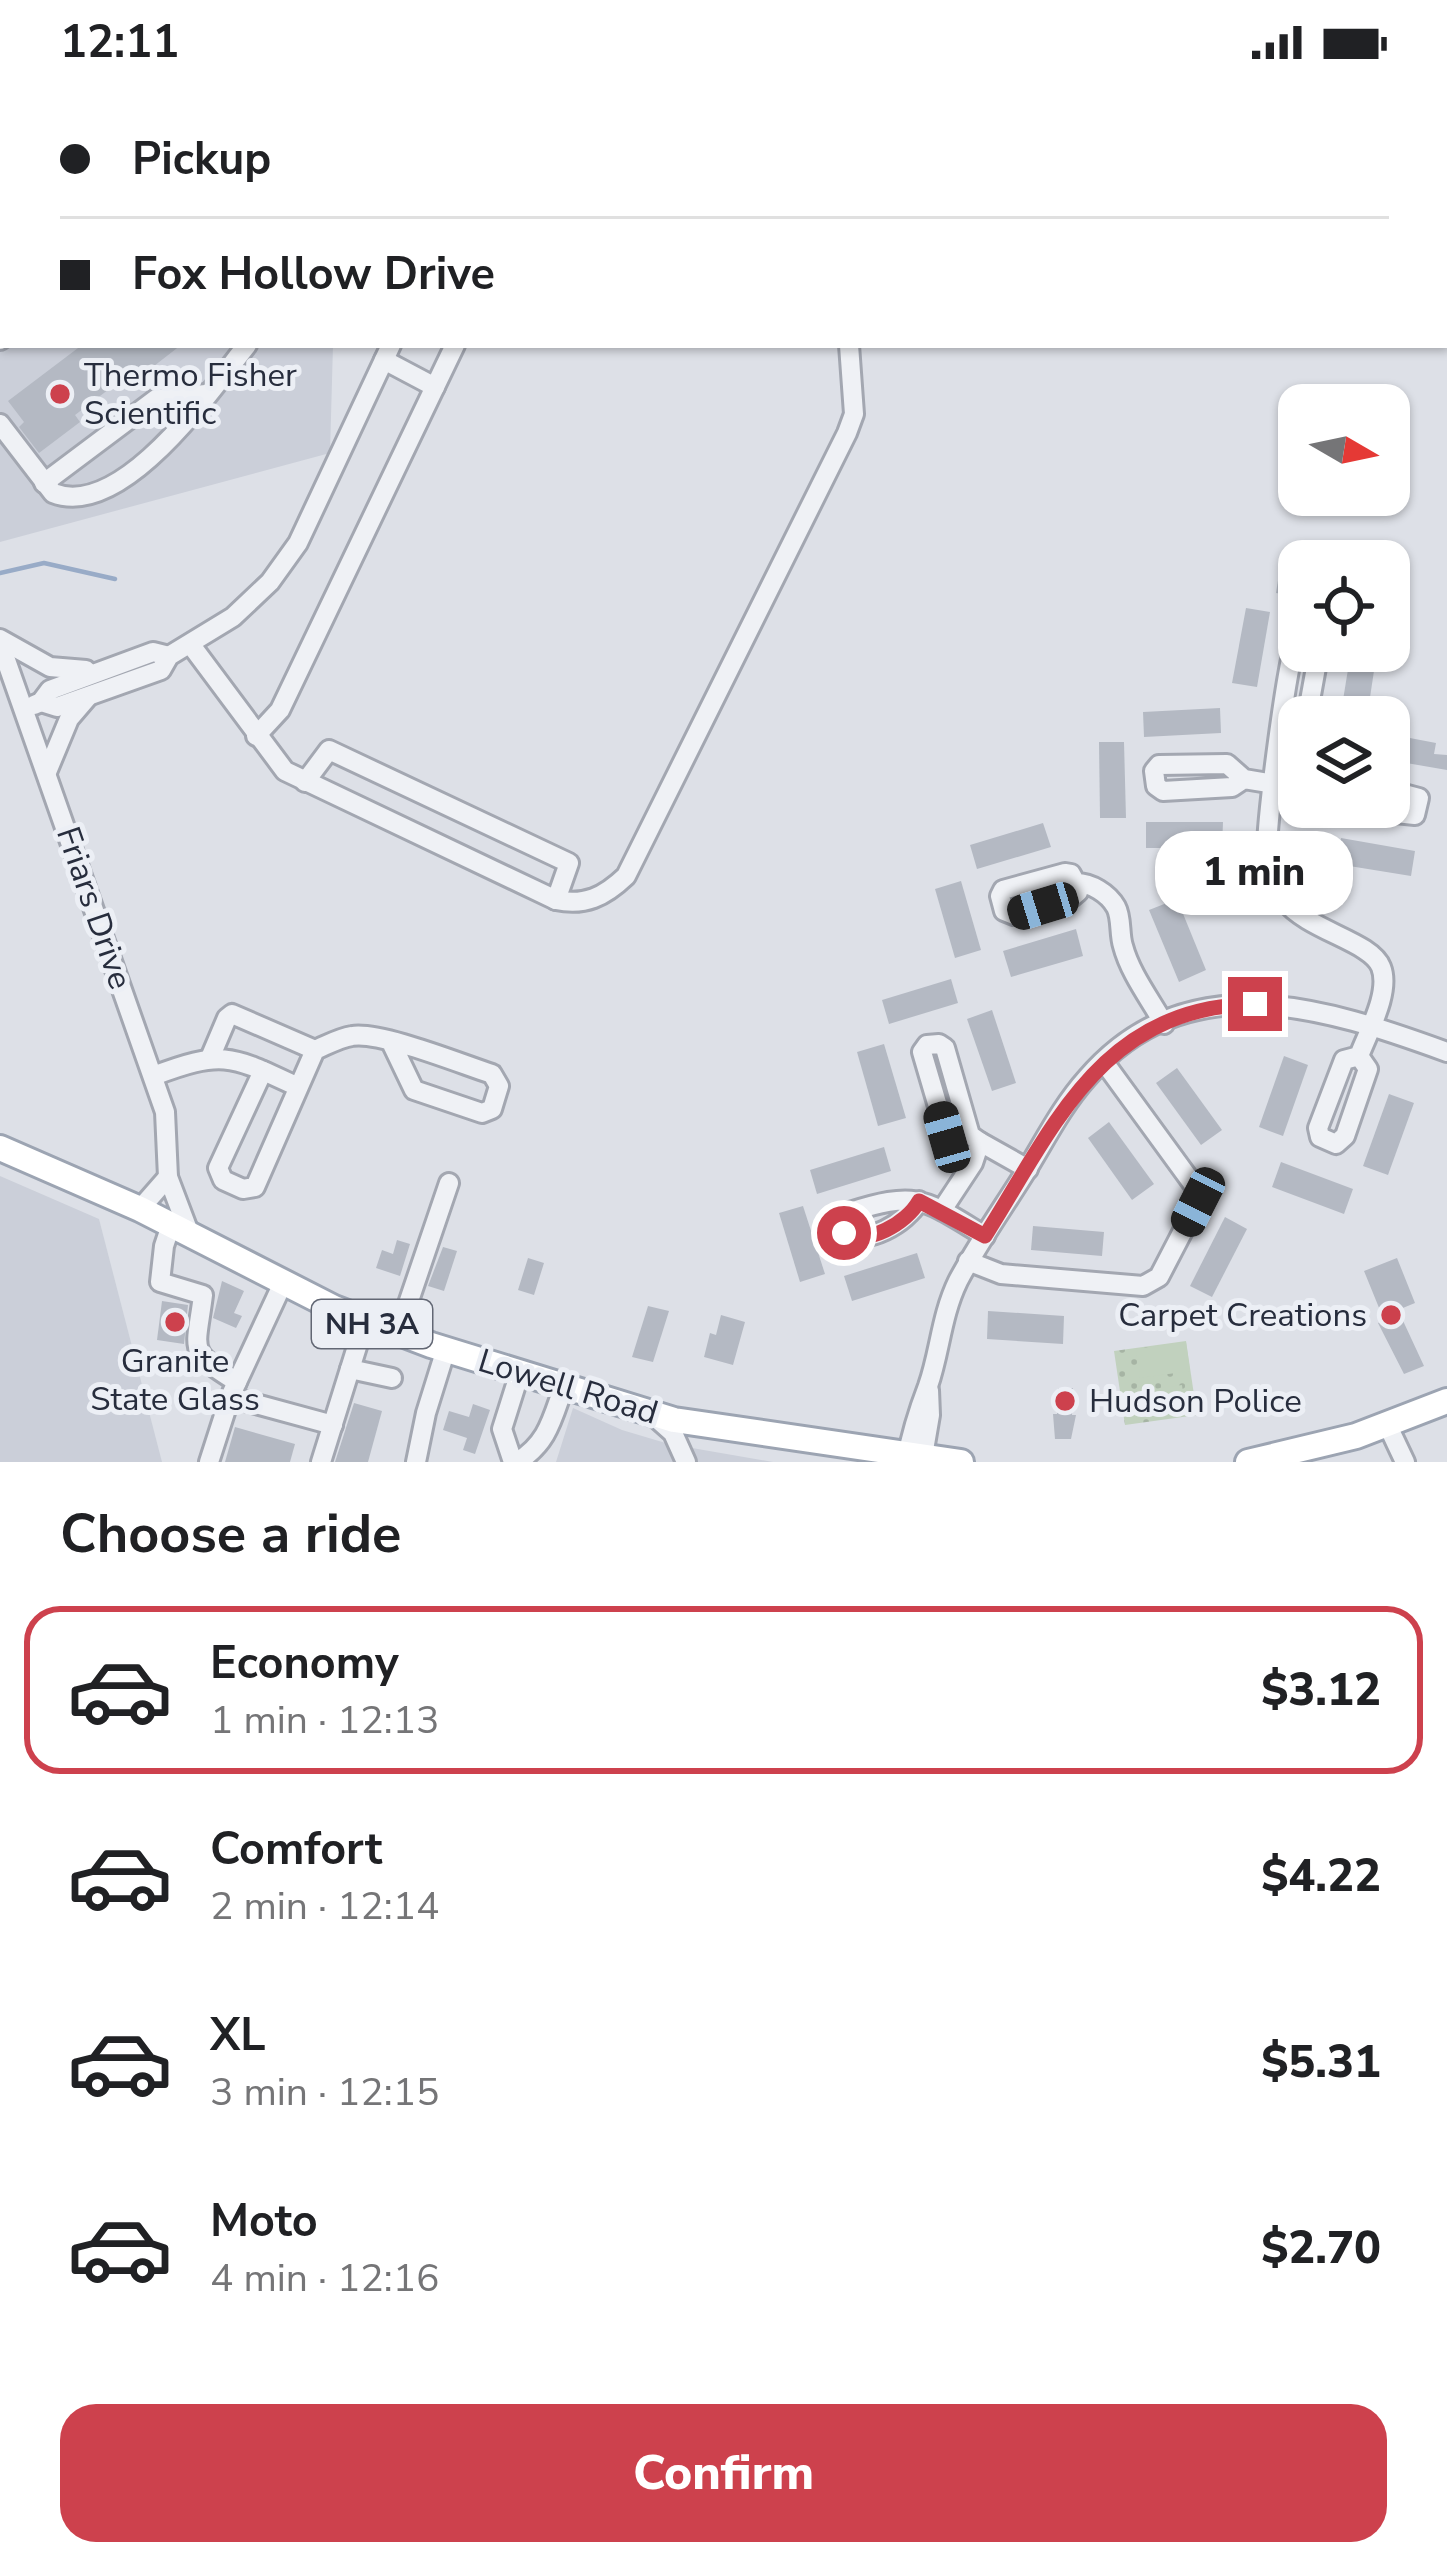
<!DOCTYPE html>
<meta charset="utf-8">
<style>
:root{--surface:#fff;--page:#f2f2f2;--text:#202124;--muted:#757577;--line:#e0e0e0;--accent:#cd414d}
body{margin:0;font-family:"Nunito Sans",sans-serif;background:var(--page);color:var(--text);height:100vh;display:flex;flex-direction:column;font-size:45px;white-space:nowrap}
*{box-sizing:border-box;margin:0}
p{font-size:39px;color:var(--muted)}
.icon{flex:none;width:66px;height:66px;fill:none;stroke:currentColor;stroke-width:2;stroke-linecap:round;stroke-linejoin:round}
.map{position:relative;height:1378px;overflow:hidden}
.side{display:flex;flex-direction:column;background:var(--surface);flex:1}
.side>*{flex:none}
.guide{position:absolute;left:0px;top:0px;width:1449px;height:264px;box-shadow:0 3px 9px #0004;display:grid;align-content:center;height:264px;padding:0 60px;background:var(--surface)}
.needle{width:78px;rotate:99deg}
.controls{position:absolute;left:1278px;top:300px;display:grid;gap:24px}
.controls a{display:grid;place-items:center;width:132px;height:132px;border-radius:24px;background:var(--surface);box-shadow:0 3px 9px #0004;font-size:60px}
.end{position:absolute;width:54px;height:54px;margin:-27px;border:15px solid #cd414d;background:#fff;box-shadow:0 0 0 6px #fff}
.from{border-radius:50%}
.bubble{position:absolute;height:84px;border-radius:36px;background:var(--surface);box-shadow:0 3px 9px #0004;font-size:39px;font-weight:800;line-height:84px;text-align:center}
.car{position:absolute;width:36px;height:72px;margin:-36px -18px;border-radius:15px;box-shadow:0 0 9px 3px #0007;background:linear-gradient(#222 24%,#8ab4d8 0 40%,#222 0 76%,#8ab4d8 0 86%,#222 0)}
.guide b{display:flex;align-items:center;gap:42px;height:114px;font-size:45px}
.guide b+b{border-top:3px solid var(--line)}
.guide i{width:30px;height:30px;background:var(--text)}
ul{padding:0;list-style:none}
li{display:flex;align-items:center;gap:36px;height:168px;margin:0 24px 18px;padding:0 36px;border:6px solid transparent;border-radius:36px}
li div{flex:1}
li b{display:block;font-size:45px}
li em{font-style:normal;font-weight:800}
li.current{border-color:var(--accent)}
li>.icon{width:108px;height:108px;stroke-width:1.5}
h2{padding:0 60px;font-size:54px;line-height:144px}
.cta{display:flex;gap:24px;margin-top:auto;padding:24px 60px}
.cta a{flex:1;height:138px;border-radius:36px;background:var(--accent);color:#fff;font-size:48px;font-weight:800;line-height:138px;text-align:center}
.status{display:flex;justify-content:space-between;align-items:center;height:84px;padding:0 60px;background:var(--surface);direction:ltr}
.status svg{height:33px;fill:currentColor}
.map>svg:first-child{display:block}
</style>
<div class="status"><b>12:11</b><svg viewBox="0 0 49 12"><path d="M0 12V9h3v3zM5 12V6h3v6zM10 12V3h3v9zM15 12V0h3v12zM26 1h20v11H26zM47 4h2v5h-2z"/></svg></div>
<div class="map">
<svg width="1447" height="1378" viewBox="0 0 1447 1378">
<defs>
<pattern id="green-dots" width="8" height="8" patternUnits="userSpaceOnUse" patternTransform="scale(3)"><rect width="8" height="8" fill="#c1d1be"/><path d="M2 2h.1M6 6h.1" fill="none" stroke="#a6b4a4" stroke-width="1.8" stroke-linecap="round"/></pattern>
</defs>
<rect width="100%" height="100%" fill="#dde0e7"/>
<g fill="#cbcfd9">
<polygon points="0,0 342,0 3,3 3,261 333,261 330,369 0,458"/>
<polygon points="0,1092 99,1135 162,1378 0,1378"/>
<polygon points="573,1324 622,1346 669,1360 773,1378 556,1378"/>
</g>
<polygon fill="url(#green-dots)" points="1186,1257 1197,1331 1125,1341 1114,1267"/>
<g fill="#c1d1be">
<polygon points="1186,1258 1190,1287 1140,1294 1136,1265"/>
<polygon points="1182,1301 1185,1324 1137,1331 1134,1308"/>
</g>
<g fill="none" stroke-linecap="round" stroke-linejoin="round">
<polyline stroke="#98abc7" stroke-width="4.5" points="0,489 44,479 115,495"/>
</g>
<g fill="#b4b9c3">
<polygon points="82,261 181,261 127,303 121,296 75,331 80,338 39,369 19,343 24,338 8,317"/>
<polygon points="1280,484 1299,487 1299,513 1276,509"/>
<polygon points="1246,524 1270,528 1257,603 1232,599"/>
<polygon points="1351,567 1377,567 1369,620 1343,616"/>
<polygon points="1220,624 1221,649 1144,653 1143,628"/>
<polygon points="1389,650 1436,659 1434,670 1447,671 1447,686 1389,676"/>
<polygon points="1099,658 1124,658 1126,734 1100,734"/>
<polygon points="1146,738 1223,738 1222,764 1146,764"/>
<polygon points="1043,739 1051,763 977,785 970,761"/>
<polygon points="1341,754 1415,767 1411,792 1337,780"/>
<polygon points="961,797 981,866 955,874 935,805"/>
<polygon points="1177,815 1206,886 1179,898 1149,826"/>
<polygon points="1076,845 1083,872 1011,893 1003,867"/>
<polygon points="951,895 958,919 889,940 882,916"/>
<polygon points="992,926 1016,999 992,1007 967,935"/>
<polygon points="884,960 906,1034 878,1042 857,968"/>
<polygon points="1284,972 1308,981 1283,1052 1259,1043"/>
<polygon points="1177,984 1222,1046 1201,1061 1156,999"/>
<polygon points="1389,1010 1414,1019 1388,1091 1363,1082"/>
<polygon points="1109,1038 1154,1100 1132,1116 1088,1054"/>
<polygon points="884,1063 891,1087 817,1110 810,1086"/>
<polygon points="1281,1078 1353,1105 1344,1130 1272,1103"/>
<polygon points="803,1122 825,1190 800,1198 779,1129"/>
<polygon points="1225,1133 1247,1145 1212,1213 1190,1202"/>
<polygon points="1033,1142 1104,1148 1102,1172 1031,1166"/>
<polygon points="397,1156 410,1160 400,1192 376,1184 382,1166 393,1170"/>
<polygon points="443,1163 457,1167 444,1207 428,1202"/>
<polygon points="917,1169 925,1194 852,1217 844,1192"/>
<polygon points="528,1174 544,1179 534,1211 518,1206"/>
<polygon points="1397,1174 1415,1219 1398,1226 1424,1282 1404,1290 1378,1239 1384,1236 1364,1187"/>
<polygon points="222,1197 244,1207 234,1229 242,1232 236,1244 213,1234"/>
<polygon points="162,1217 188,1221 184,1260 157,1256"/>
<polygon points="648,1222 669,1227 653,1278 632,1273"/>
<polygon points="988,1227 1064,1232 1063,1260 987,1255"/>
<polygon points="721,1231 745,1238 733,1281 704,1273 710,1249 716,1251"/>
<polygon points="1058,1304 1073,1304 1072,1331 1076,1331 1071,1355 1055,1355 1053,1330 1057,1330"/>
<polygon points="354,1319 382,1327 368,1378 335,1378"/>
<polygon points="473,1320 490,1326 475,1370 463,1366 467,1354 443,1346 449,1327 469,1333"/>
<polygon points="235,1343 295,1360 290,1378 225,1378"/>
</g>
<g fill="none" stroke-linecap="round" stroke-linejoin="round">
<defs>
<g id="minor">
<polyline points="684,0 690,3"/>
<polyline points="841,0 843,3"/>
<polyline points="1192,0 1195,3"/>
<polyline points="512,3 513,0"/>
<polyline points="579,3 580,0"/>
<polyline points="1446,31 1447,31"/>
<polyline points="0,256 3,254"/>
<polyline points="384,276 435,303"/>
<path d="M 0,340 L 53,409 C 122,436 210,307 247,261"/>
<polyline points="44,399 156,315 206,310"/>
<path d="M 1299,546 C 1288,565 1265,746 1267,774 C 1268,788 1276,805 1284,816 C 1308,847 1371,857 1381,883 C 1391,908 1368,948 1359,972 L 1344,976 L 1318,1044 L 1320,1053 L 1336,1060 L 1345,1052 L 1368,985 L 1359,972"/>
<polyline points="0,555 50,583 86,586"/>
<polyline points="0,559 165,1028 168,1093 190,1151"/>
<path d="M 191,561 L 285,687 L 556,816 C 585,822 604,813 626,792 L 847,349 L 854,330 L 849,261"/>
<polyline points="41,618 57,623 161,586 169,572 233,533 270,498 298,459 391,261"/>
<polyline points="34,621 41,618 50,606 153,568 169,572"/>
<polyline points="1307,633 1319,567"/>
<polyline points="256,652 280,626 455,261"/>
<polyline points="47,688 69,635 87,614"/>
<polyline points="1244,695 1232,703 1163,707 1156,702 1154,687 1159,681 1227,680 1244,695 1299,704"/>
<polyline points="305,698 329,666 569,779 556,816"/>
<polyline points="1337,723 1415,731 1419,714 1389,706"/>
<path d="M 1076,799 L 1078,808 L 1072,813 L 1014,831 L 1004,827 L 1000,812 L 1003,806 L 1065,789 L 1071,790 L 1076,799 C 1091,799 1108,809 1116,823 C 1122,834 1119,850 1123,862 C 1130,889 1150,915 1164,940"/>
<polyline points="210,974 227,934 232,930 315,966"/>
<path d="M 263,987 L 218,1084 L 223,1096 L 243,1105 L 255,1103 L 315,966 C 327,961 339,954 352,952 C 380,947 461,980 492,990 L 499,1002 L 492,1025 L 482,1029 L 414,1006 L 391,958"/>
<path d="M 153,992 C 224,965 232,972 298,1003"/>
<polyline points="980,1058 1028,1085"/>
<path d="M 919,1117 C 906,1139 867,1162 843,1149 L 844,1132 L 850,1128 C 919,1106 925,1116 985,1152"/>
<polyline points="140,1125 168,1093"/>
<polyline points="942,1126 973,1079 980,1058 970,1051 945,964 939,960 927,961 922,968 947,1053 970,1051"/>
<path d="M 171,1141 L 164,1162 L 160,1198 L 203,1211 C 196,1268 186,1266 237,1298"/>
<polyline points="968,1177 1001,1190 1143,1202 1159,1193 1198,1118 1198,1107 1104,978"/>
<polyline points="283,1199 230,1313 333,1341"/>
<polyline points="398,1249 449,1099"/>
<polyline points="350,1285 392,1294"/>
<polyline points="655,1333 673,1349 686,1378"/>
<polyline points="1388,1342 1405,1378"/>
<polyline points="209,1378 230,1313"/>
<polyline points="321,1378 365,1237"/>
<polyline points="416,1378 426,1329 446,1265"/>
<polyline points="513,1378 502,1345 520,1288"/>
<path d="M 517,1378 C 548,1359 552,1335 564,1302"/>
<path d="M 906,1378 C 911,1351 918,1328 928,1302 C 940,1268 941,1232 958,1197 C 978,1159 1003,1124 1026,1087 C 1045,1056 1062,1022 1087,994 C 1187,878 1326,924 1447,968"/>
<polyline points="922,1378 930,1331 929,1306"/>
</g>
<g id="major">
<polyline points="0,1064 140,1125 334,1224 431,1261 674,1336 961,1378"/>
<polyline points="1248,1378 1356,1352 1447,1317"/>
</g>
</defs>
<use href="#minor" stroke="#a3a7b1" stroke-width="24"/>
<use href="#major" stroke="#9ca4b2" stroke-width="30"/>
<use href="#minor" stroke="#eff1f5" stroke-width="18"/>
<use href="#major" stroke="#fff" stroke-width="24"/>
</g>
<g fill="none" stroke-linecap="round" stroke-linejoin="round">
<path stroke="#cd414d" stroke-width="15" d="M 844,1149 C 867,1162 907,1139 919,1117 L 985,1152 C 1055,1041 1102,923 1255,920"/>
</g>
<g fill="#cd414d" stroke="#eceff5" stroke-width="4.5">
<circle cx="60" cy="310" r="12"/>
<circle cx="1391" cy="1231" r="12"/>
<circle cx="175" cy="1238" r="12"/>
<circle cx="1065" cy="1317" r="12"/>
</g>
<g text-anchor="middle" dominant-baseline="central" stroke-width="10" stroke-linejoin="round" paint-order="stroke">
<rect fill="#eceff5" stroke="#626774" stroke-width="3" x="312" y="1216" width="120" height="48" rx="9"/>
<g font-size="30" font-weight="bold" fill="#272d3d">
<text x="372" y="1240">NH 3A</text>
</g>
<g font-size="33" fill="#272d3d" stroke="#eceff5" text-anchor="start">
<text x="84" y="291">Thermo Fisher<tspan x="84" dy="38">Scientific</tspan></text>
<text x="1367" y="1231" text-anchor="end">Carpet Creations</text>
<text x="175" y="1277" text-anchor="middle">Granite<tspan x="175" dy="38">State Glass</tspan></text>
<text x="1089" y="1317">Hudson Police</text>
</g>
<g font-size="33" fill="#272d3d" stroke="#eceff5">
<text transform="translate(94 824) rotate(71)">Friars Drive</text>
<text transform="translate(568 1303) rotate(17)">Lowell Road</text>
</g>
</g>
</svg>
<div class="controls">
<a><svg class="needle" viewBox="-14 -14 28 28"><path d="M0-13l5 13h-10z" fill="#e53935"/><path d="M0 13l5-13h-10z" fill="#757577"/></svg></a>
<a><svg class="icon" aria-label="locate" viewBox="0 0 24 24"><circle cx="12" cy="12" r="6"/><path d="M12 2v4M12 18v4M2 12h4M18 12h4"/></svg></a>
<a><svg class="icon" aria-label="layers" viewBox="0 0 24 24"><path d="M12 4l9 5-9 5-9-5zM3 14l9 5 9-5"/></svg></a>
</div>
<i class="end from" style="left:844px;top:1149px"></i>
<i class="end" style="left:1255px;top:920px"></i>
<div class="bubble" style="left:1155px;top:747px;width:198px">1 min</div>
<i class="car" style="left:1043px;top:822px;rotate:253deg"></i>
<i class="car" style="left:947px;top:1053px;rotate:344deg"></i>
<i class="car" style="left:1198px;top:1118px;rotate:207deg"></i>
<div class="guide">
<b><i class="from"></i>Pickup</b>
<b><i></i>Fox Hollow Drive</b>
</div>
</div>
<section class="side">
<h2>Choose a ride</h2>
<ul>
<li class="current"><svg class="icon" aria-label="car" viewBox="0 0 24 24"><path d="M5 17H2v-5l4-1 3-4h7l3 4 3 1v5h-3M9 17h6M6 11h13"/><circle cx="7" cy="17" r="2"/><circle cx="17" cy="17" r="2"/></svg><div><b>Economy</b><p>1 min · 12:13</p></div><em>$3.12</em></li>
<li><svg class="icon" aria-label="car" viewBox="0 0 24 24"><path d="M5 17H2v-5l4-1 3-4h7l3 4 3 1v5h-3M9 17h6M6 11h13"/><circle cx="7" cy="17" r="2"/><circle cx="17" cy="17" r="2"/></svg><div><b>Comfort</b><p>2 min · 12:14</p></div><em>$4.22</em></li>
<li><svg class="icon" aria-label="car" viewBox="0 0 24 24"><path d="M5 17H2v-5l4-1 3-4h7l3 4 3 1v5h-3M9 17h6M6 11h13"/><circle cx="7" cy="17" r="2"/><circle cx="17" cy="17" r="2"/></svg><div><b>XL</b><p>3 min · 12:15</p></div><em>$5.31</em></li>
<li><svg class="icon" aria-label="car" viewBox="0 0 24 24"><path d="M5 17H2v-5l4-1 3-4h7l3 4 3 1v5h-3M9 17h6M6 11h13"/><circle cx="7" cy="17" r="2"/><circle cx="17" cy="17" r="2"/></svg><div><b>Moto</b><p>4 min · 12:16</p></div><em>$2.70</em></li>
</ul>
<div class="cta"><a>Confirm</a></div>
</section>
